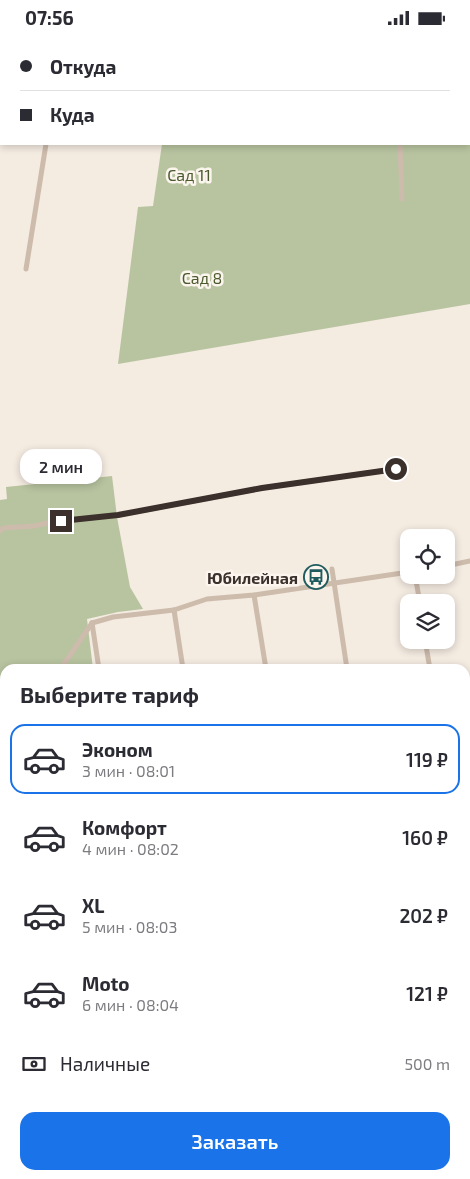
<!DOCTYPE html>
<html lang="ru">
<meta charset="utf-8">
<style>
:root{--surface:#fff;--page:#f2f2f3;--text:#2b2b33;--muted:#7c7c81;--line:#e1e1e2;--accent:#1a73e8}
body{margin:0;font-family:"Exo 2",sans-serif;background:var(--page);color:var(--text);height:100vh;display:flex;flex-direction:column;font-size:19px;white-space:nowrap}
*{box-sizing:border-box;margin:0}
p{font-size:16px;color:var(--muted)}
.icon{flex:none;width:28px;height:28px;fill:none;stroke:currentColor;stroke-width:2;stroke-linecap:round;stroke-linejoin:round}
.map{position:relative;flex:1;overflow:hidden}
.details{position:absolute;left:0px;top:629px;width:470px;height:516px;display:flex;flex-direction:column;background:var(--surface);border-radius:15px 15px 0 0;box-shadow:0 2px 8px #0003}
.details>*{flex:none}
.guide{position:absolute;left:0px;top:0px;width:470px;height:110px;box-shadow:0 2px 8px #0003;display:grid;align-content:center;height:110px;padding:0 20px;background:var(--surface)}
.tools{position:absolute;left:400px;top:494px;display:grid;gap:10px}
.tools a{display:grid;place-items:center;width:55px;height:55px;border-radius:10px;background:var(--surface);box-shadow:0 2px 8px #0003;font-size:25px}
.end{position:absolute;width:22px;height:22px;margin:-11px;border:6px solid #3b302b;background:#fff;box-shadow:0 0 0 2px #fff}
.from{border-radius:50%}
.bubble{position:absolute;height:35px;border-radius:15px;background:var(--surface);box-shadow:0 2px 8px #0003;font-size:16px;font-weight:600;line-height:35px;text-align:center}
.guide b{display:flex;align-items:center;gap:18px;height:48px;font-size:19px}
.guide b+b{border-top:1px solid var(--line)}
.guide i{width:12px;height:12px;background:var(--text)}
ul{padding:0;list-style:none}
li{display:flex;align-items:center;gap:15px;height:70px;margin:0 10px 8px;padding:0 10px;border:2px solid transparent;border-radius:15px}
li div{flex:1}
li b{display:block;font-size:19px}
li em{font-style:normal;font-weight:600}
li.on{border-color:var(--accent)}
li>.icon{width:45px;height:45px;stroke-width:1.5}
h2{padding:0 20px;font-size:22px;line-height:60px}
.pay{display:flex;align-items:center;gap:12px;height:55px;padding:0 20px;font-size:19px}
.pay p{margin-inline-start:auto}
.cta{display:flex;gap:10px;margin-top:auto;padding:10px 20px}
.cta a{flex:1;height:58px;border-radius:15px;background:var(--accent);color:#fff;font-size:20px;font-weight:600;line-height:58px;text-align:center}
.status{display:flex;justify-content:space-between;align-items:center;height:35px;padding:0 25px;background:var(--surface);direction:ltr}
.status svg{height:14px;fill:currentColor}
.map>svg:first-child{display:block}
</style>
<div class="status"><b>07:56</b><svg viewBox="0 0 49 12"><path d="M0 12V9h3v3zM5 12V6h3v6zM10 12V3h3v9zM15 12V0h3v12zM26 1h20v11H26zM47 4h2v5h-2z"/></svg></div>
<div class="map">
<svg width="470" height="1144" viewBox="0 0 470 1144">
<rect width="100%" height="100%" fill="#f4ebe1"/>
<g fill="#b8c4a0">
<polygon points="179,0 470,0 470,269 118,329 138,172 153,171 162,109 469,109 469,1 179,1"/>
<polygon points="112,441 117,482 130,552 143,574 118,577 87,584 93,634 5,634 5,1024 0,1021 0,465 7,464 6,452"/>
<polygon points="470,951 470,1144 10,1144 10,1140 465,1140 465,952"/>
<polygon points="5,1036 5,1094 0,1091 0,1039"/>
</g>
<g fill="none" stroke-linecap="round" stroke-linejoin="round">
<g stroke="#cdbbac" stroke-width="5">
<polyline points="46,0 47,1"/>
<polyline points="397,0 397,1"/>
<polyline points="0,18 1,18"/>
<polyline points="400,109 402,164"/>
<polyline points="26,234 46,109"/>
<polyline points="0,496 3,493 34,491 47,488 119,480 262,453 396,434"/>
<polyline points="446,531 470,526"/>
<polyline points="332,534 347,634"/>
<polyline points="415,540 420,568"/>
<polyline points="254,560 266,634"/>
<polyline points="174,575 183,634"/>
<polyline points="92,588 113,582 174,575 207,564 254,560 409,537"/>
<polyline points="92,588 99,634"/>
<polyline points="425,605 430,634"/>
<polyline points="64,634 64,629 92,588"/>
<polyline points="465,670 470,669"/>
<polyline points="465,792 470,791"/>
<polyline points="465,810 470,833"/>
</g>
<g stroke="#cdbbac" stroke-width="6">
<polyline points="465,949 470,948"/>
<polyline points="0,1031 5,1030"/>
<polyline points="0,1112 5,1137"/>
</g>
</g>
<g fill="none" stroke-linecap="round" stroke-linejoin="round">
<polyline stroke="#3b302b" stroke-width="6" points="61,486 118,480 262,453 396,434"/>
</g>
<defs>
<symbol id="bus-ring" viewBox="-11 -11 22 22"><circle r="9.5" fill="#fbf5ee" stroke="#1f5a5e" stroke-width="1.5"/><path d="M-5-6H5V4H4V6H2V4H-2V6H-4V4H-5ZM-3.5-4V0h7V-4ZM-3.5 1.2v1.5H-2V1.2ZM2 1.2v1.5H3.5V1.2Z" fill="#1f5a5e"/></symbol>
</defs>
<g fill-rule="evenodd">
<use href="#bus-ring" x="302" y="528" width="28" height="28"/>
</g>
<g text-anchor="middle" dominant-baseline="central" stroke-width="5" stroke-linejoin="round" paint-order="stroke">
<g font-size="16" fill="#4a5a2e" stroke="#fbf5ee">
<text x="189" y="139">Сад 11</text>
<text x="202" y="242">Сад 8</text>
</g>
<g font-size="16" font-weight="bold" fill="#3b302b" stroke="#fbf5ee" text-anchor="end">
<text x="298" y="542">Юбилейная</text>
</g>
</g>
</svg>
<div class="tools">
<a><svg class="icon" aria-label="locate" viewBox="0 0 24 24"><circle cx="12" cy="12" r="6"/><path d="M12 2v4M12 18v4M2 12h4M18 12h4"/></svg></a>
<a><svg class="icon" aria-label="layers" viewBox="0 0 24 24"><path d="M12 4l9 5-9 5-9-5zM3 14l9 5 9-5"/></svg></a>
</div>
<i class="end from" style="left:396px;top:434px"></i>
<i class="end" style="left:61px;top:486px"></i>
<div class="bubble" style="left:20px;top:414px;width:82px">2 мин</div>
<div class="guide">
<b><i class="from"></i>Откуда</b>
<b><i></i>Куда</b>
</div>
<section class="details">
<h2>Выберите тариф</h2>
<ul>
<li class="on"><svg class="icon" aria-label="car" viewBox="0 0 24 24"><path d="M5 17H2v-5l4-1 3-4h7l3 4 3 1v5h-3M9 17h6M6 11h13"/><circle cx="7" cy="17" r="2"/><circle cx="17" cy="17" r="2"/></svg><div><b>Эконом</b><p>3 мин · 08:01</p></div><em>119 ₽</em></li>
<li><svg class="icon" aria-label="car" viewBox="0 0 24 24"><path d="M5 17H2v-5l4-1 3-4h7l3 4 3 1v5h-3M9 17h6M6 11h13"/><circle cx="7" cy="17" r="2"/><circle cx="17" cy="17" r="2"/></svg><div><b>Комфорт</b><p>4 мин · 08:02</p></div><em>160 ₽</em></li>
<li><svg class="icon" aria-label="car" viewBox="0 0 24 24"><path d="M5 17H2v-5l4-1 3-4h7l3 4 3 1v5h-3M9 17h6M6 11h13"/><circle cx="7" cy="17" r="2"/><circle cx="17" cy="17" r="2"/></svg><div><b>XL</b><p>5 мин · 08:03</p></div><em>202 ₽</em></li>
<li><svg class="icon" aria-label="car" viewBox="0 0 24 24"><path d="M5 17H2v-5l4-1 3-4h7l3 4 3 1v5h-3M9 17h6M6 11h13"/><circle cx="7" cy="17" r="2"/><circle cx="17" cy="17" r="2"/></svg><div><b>Moto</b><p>6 мин · 08:04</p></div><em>121 ₽</em></li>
</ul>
<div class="pay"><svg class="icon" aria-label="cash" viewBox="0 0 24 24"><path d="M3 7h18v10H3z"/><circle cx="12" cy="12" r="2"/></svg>Наличные<p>500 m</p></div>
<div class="cta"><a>Заказать</a></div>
</section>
</div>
